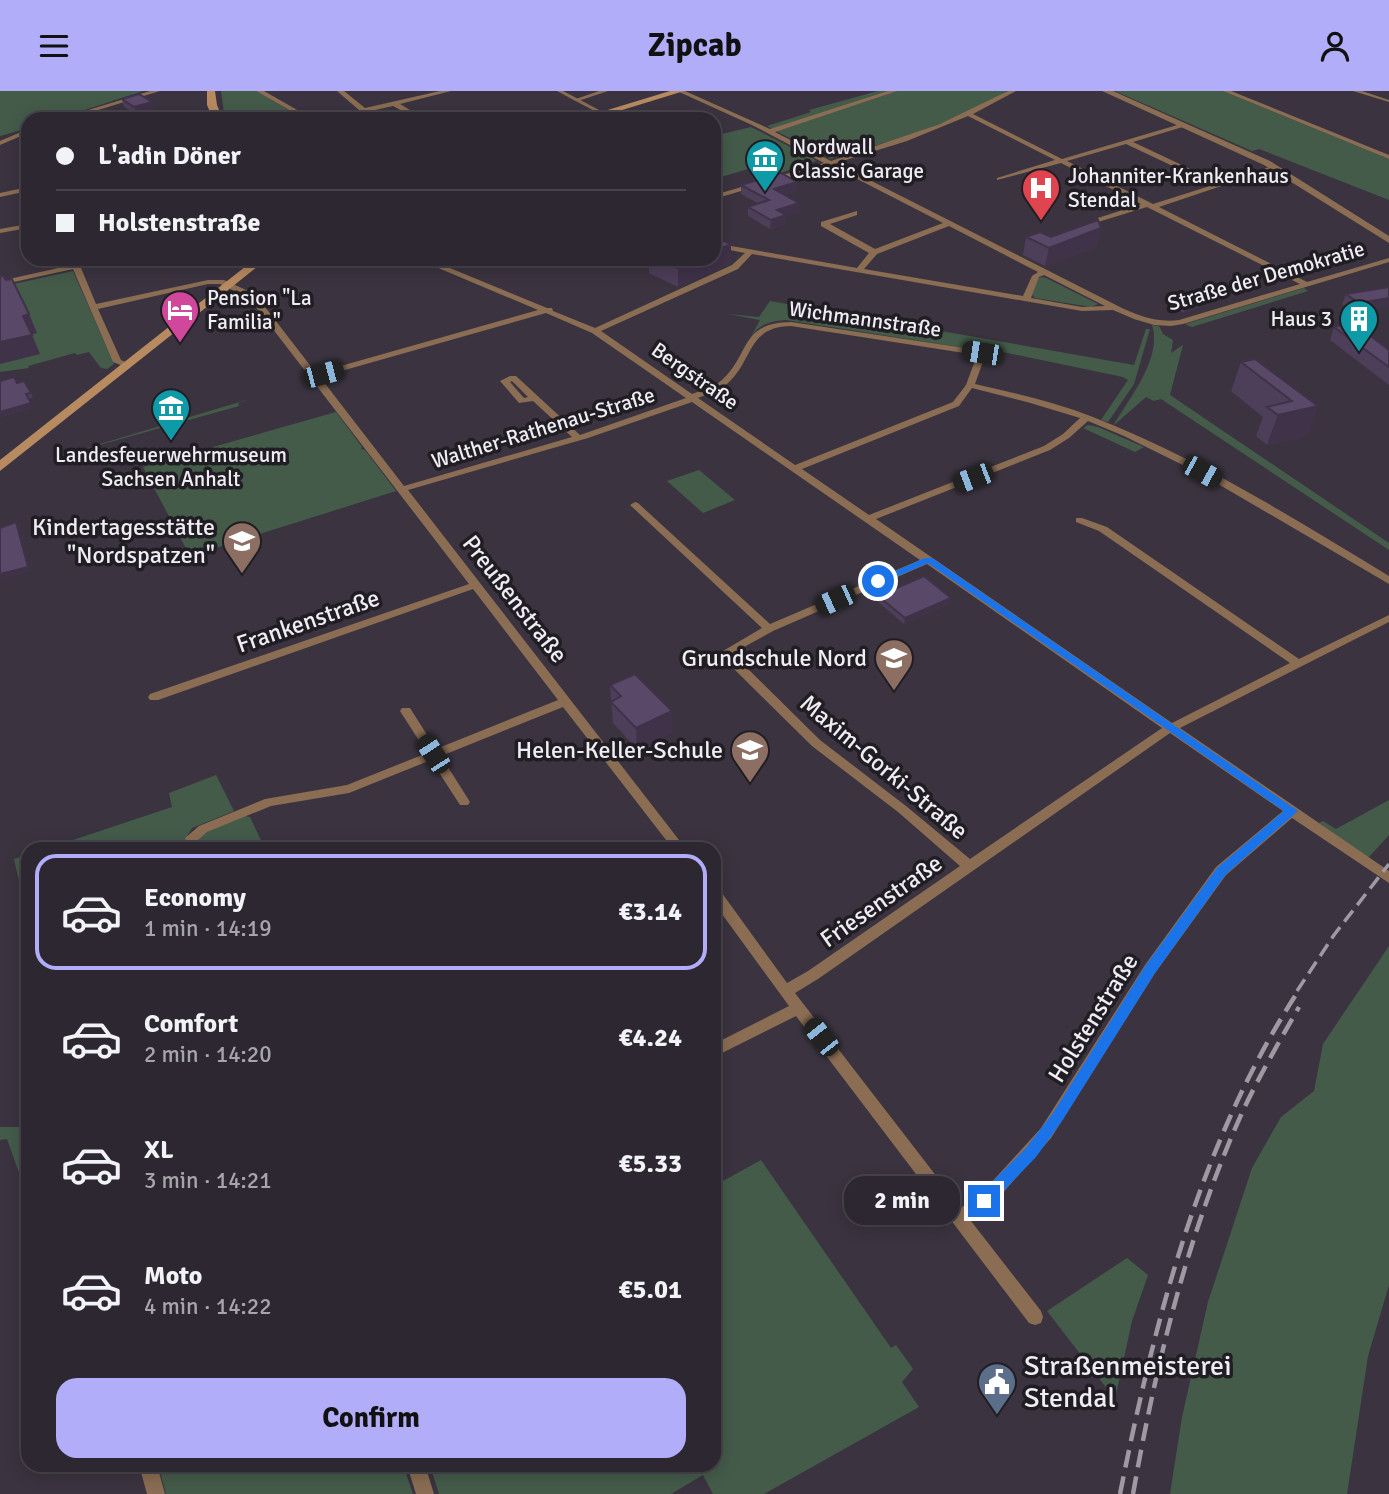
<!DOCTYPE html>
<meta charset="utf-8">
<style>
:root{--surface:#2c2730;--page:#342f38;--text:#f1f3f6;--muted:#a6a5ab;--line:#48444c;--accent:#b2adf9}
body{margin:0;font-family:Signika,sans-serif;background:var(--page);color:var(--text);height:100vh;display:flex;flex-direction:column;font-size:26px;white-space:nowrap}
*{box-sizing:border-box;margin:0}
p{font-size:23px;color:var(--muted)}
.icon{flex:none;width:38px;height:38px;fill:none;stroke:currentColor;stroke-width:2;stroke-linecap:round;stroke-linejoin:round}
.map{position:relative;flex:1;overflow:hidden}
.side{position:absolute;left:21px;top:751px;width:700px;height:630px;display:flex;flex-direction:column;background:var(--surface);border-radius:21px;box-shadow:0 4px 18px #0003,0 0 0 2px var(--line)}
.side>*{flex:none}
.guide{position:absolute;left:21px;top:21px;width:700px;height:154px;border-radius:21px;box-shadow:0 4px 18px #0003,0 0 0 2px var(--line);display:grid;align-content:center;height:154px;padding:0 35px;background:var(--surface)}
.end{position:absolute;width:32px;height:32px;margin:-16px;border:9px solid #1a73e8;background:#fff;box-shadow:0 0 0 4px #fff}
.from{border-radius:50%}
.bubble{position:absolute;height:49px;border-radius:21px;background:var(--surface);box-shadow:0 4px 18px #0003,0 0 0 2px var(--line);font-size:23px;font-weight:800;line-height:49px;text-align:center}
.car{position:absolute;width:21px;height:42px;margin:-21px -10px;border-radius:9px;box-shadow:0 0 5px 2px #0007;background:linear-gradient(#222 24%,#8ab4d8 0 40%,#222 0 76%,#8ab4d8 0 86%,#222 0)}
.guide b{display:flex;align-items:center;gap:24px;height:66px;font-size:26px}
.guide b+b{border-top:2px solid var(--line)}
.guide i{width:18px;height:18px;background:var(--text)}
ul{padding:12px 0 0;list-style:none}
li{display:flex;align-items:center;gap:21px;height:116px;margin:0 14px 10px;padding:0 21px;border:4px solid transparent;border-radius:21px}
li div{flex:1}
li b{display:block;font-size:26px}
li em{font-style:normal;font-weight:800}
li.active{border-color:var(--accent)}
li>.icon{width:63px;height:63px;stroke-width:1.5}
.primary-button{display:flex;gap:14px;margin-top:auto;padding:14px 35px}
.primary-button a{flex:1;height:80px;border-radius:21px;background:var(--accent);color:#111;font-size:28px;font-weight:800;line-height:80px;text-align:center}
header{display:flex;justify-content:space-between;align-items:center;height:91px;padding:0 35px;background:var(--accent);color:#111;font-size:32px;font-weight:800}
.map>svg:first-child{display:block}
</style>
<header><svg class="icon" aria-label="menu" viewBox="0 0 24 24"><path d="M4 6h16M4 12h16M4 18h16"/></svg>Zipcab<svg class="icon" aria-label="person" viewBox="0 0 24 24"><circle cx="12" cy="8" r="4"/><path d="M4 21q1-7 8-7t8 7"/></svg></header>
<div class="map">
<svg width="1389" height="1403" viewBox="0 0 1389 1403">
<rect width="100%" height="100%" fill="#3b3440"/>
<g fill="#445b4a">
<polygon points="0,0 143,0 57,28 28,28 28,37 0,45"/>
<polygon points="221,0 256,0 304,28 229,28 224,22"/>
<polygon points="878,0 892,0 772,38 767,35 811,21 809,19"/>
<path d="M 896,0 L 1007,0 C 953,34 890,50 830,68 L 776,40 Z"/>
<polygon points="1115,0 1223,0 1389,68 1389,109 1259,58 1252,60"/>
<polygon points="751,36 814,68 816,70 771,85 755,76 714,88 714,45"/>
<polygon points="73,180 114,273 107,278 101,277 89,261 77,264 75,262 28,275 29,277 0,281 0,196"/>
<polygon points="1043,186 1046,187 1098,213 1091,216 1035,207 1032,204 1038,187"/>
<polygon points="1304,197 1308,200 1192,236 1185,233"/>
<path d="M 770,210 L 1134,274 L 1146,238 L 1150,238 L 1134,293 L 1108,331 L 1101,329 L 1128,289 L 1123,286 L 998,260 L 991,261 L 786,229 C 771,230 759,233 751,246 L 760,229 L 728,223 L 759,226 Z"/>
<path d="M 1152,234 L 1159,235 L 1163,243 L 1173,249 L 1171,262 L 1183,254 L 1170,304 L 1389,452 L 1389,459 L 1161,308 L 1154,310 L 1146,306 L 1113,335 C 1128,309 1163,267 1152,234 Z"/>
<polygon points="253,307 238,312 239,315 67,363"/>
<polygon points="336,321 362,356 361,358 365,359 396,400 190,465 143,376"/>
<polygon points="1088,334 1098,336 1144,356 1135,361 1083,337"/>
<polygon points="699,379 735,409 703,422 667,390"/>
<polygon points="216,684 234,720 192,737 184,750 186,758 46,758 172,716 169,702"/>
<polygon points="1389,709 1389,744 1368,767 1319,732 1323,730 1336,738"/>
<polygon points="245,725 250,726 265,758 200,758 198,750 201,743"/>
<polygon points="28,764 28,829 14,768"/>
<polygon points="1389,855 1389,1194 1368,1265 1347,1403 1170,1403 1182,1326 1208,1211 1252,1077 1281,1026 1314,1000 1323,953"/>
<polygon points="0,1036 28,1036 28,1107 7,1048 0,1049"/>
<polygon points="761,1069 891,1257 896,1254 913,1278 902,1291 919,1316 764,1403 713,1403 703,1384 671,1403 439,1403 430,1374 714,1374 714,1095"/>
<polygon points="1127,1167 1148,1184 1132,1230 1115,1308 1047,1220"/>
<polygon points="158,1374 403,1374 413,1403 166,1403"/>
</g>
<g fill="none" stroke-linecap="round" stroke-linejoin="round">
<polygon fill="#8a6d53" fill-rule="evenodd" points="557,0 563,0 605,22 600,23"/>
<g fill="#8a6d53" fill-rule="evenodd">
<polygon points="150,0 160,0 69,28 59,28"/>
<polygon points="256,0 264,0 313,28 305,28"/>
<polygon points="337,0 344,0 365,17 440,0 451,0 400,13 425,28 417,28 393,15 335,28 324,28 359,19"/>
<polygon points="599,0 608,0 578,10 573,9"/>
<path d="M 677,0 L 685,0 L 770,38 L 888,0 L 897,0 L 775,41 L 831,70 L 940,33 L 1008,0 L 1016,0 L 973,23 L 1062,68 L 1184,32 L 1187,34 L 1186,35 L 1133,51 L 1220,92 L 1273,75 L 1278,76 L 1159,116 L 1307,191 L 1389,167 L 1389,171 L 1183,233 L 1171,235 L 1154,234 L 1134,228 L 1113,219 L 1082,220 L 752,163 L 738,178 L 601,240 L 692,303 C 703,299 715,296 723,288 C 751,261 740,232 791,231 L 985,260 L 986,262 L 975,293 C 1015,302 1055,311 1093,326 C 1198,367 1293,427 1389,485 L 1389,493 L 1201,383 L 1124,345 L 1088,330 L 1069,347 L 1050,359 L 876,428 L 1172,632 L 1290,572 L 1099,440 L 1076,431 L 1076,427 L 1082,427 L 1107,436 L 1299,568 L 1389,524 L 1389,531 L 1180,637 L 1389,780 L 1389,792 L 1292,727 L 1226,784 L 1155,882 L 1051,1047 L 1001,1104 L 971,1130 L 1041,1220 L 1043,1226 L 1041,1232 L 1035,1234 L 1029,1232 L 796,925 L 714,966 L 714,953 L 789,915 L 714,812 L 714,797 L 719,798 L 787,892 L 808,880 L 960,775 L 898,721 L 812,655 L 736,580 L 727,570 L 723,560 L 762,537 L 630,414 L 635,411 L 638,412 L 770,533 L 920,469 L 692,311 L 588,347 L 408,399 L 686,758 L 673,758 L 563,616 L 441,665 L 470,711 L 468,714 L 460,714 L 431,669 L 349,702 L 271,715 L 207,741 L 198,749 L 199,758 L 187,758 L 185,747 L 199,735 L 265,708 L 347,694 L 427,662 L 400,620 L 402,617 L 410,617 L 436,658 L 558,609 L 473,498 L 158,609 L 150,609 L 148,606 L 150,603 L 469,493 L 249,207 L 220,193 L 208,193 L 98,218 L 121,269 L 132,274 L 128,277 L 113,271 L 73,178 L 0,194 L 0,190 L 99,168 L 113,168 L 81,177 L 96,213 L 208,189 L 224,189 L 255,203 L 316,282 L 538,219 L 417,168 L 428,168 L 547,217 L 552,217 L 553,220 L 595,237 L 732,174 L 745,162 L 714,156 L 714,152 L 857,177 L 869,162 L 821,135 L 821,131 L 857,120 L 857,124 L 830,133 L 875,158 L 943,132 L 830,74 L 714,108 L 714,104 L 824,72 L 752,34 ZM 968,25 L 1055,69 L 997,87 L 997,89 L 1061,72 L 1141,113 L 1098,127 L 1098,131 L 1147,116 L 1300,193 L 1179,229 C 1156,232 1136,224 1116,214 L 836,72 L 907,50 ZM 1126,53 L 1213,94 L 1153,113 L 1067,70 ZM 949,135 L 1038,181 L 1032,185 L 1023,205 L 864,178 L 877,163 ZM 1044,184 L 1105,215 L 1082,216 L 1031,207 L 1039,186 ZM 546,222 L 592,242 L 686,307 L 580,344 L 516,285 L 510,285 L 500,290 L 519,312 L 533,310 L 572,346 L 404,395 L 320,286 ZM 791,235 L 977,264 L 966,294 L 953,311 L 795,374 L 698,307 C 708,303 720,300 728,292 C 754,268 747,236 791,235 ZM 512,290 L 528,306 L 524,307 L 510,291 ZM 972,297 L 1027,311 L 1080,327 L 1063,343 L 1044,355 L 869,424 L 802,378 L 959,315 ZM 927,473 L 1162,637 L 970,768 L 906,715 L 820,649 L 744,574 L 735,561 L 773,540 ZM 1170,642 L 1283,720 L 1216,776 L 1145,874 L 1041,1037 L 989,1094 L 961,1117 L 795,902 L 818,888 Z"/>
<polygon points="1223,0 1231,0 1389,64 1389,68"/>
<polygon points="1353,0 1362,0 1389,9 1389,11"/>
<polygon points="28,38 28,42 0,54 0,50"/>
<polygon points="28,96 28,100 0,106 0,102"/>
<polygon points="28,133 28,137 0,142 0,138"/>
<polygon points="313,750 317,752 319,755 318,758 300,758 301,755"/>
<polygon points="139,1374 157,1374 165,1403 147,1403"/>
<polygon points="407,1374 425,1374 434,1403 416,1403"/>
</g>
<polygon fill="#8a6d53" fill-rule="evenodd" points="1102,0 1113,0 1270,70 1389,145 1389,152 1264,74"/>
<g fill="#b88a60" fill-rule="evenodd">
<polygon points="207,0 215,0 217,14 223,28 213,28 207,14"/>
<polygon points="670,0 684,0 593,28 578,28"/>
<polygon points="255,168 267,168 0,380 0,369"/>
</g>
<polyline stroke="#9f99a3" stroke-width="3.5" stroke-dasharray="14 7" stroke-linecap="butt" points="1297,900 1334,844 1389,773"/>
<g stroke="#9f99a3" stroke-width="4.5" stroke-dasharray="18 9" stroke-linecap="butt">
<path d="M 1120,1403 C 1155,1228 1200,1050 1299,899"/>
<path d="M 1133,1403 C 1156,1273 1187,1145 1241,1024 C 1258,987 1279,951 1299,916"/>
</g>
</g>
<g fill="#4d3e59">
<polygon points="122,8 154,20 137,24 124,16"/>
<polygon points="797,91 796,100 784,104 799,112 799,121 786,125 785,133 770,138 748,125 748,116 759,113 741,103 741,94"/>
<polygon points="1026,146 1051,146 1097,156 1045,175 1023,164"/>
<polygon points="649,168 714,168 731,172 678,196 649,182"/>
<polygon points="1389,196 1389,216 1355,222 1342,213 1346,203"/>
<polygon points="1175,206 1198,217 1184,222 1172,215"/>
<polygon points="1334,236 1389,259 1389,294 1330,249"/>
<polygon points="1241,271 1318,315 1307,345 1267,354 1256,345 1263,326 1231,300"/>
<polygon points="0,290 17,292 31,302 33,307 28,307 33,317 0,326"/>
<polygon points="878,505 950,512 904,533 877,510"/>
<polygon points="610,594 672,641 637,658 613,632"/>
</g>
<g fill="#3f3249">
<polygon points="152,11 154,20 137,24 134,16"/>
<polygon points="797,91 796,100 774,107 774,98"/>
<polygon points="799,112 799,121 786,125 785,133 770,138 771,129 777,119"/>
<polygon points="1101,137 1097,156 1045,175 1049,157"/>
<polygon points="731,153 731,172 678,196 678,177 698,168 714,168 714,161"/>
<polygon points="1389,207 1389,216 1355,222 1359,212"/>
<polygon points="1201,208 1198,217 1184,222 1186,212"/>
<polygon points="29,223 37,242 31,244 23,225"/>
<polygon points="32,244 40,263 0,273 0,251"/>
<polygon points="31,312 33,317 0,326 0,321"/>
<polygon points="1318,315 1307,345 1267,354 1278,324"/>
<polygon points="16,431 30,481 0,489 0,483"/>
<polygon points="951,507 950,512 904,533 905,527"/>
<polygon points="672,620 672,641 637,658 636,637"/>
</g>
<g fill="#5a4868" stroke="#3f3249" stroke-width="2">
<polygon points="139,3 152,11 134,16 122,8"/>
<polygon points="781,82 797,91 774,98 799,112 777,119 786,124 771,129 748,116 769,109 741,94"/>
<polygon points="1098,129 1101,137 1049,157 1026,146 1040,141 1051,146"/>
<polygon points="717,147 731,153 714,161 714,148"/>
<polygon points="658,168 698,168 678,177"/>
<polygon points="0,185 3,185 6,189 12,188 29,223 23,225 32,244 0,251"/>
<polygon points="1389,196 1389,207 1359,212 1346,203"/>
<polygon points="1189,201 1201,208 1186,212 1175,206"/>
<polygon points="1353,232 1389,259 1389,276 1334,236"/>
<polygon points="1255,268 1318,315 1278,324 1267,316 1292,310 1241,271"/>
<polygon points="14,286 17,292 24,290 31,302 26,303 31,312 0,321 0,290"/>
<polygon points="16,431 28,476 0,483 0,437"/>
<polygon points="924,485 951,507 905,527 878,505"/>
<polygon points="635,583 672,620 636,637 611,611 621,605 610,594"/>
</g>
<polygon fill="#1a73e8" points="925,467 932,467 1298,720 1226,783 1155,882 1062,1030 1036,1066 989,1115 984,1117 978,1115 976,1110 978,1105 1026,1057 1053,1022 1146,874 1217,777 1284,720 928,472 882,492 873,490"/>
<defs>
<symbol id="museum-pin" viewBox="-11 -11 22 30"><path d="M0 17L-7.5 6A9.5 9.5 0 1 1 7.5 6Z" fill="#0f9aa8" stroke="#201d23"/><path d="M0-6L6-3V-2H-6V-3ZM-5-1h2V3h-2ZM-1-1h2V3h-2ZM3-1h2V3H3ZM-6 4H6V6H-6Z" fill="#fff"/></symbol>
<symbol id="hospital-pin" viewBox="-11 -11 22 30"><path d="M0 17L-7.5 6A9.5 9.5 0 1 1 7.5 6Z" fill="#e0444e" stroke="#201d23"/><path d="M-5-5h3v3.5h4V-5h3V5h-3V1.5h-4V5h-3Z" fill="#fff"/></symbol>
<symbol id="hotel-pin" viewBox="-11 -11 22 30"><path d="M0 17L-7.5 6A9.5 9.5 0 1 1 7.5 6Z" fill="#d1479c" stroke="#201d23"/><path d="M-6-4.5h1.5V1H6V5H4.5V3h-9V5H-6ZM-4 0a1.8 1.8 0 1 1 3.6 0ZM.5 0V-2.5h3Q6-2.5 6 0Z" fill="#fff"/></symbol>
<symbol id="building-pin" viewBox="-11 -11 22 30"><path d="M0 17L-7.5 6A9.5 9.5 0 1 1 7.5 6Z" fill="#0f9aa8" stroke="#201d23"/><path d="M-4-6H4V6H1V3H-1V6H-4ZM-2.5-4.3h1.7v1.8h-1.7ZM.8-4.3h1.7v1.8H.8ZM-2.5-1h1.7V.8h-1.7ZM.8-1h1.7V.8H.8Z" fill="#fff"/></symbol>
<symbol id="school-pin" viewBox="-11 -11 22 30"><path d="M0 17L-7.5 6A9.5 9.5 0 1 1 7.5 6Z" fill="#8d6e63" stroke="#201d23"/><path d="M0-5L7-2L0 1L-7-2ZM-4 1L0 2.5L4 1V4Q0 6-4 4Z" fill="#fff"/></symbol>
<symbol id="civic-pin" viewBox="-11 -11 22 30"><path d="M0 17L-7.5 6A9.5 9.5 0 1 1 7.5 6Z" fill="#5c6f8a" stroke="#201d23"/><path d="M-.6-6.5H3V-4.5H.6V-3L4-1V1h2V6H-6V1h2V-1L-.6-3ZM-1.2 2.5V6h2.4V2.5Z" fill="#fff"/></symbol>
</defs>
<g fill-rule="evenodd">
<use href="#museum-pin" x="743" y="46" width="44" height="60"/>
<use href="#hospital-pin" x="1019" y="75" width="44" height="60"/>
<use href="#hotel-pin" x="158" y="197" width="44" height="60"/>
<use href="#building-pin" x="1337" y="206" width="44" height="60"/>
<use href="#museum-pin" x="149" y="295" width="44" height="60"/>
<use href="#school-pin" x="220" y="428" width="44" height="60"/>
<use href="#school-pin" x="872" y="545" width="44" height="60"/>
<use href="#school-pin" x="728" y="637" width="44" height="60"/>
<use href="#civic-pin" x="975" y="1269" width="44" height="60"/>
</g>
<g text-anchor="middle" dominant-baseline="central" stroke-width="7" stroke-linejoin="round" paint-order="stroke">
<g font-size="21" fill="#f0ecf4" stroke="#201d23" text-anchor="start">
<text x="792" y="56">Nordwall<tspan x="792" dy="24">Classic Garage</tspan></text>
<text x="1068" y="85">Johanniter-Krankenhaus<tspan x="1068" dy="24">Stendal</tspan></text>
<text x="207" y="207">Pension "La<tspan x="207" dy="24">Familia"</tspan></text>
<text x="1332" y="228" text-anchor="end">Haus 3</text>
<text x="171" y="364" text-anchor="middle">Landesfeuerwehrmuseum<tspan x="171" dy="24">Sachsen Anhalt</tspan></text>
</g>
<g font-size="21" fill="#f0ecf4" stroke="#201d23">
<text transform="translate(1266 185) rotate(-16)">Straße der Demokratie</text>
<text transform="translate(865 228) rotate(8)">Wichmannstraße</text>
<text transform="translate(695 285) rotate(35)">Bergstraße</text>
<text transform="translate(543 337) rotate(-17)">Walther-Rathenau-Straße</text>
</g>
<g font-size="24" fill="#f0ecf4" stroke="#201d23" text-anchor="end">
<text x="215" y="436">Kindertagesstätte<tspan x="215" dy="28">"Nordspatzen"</tspan></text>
<text x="867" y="567">Grundschule Nord</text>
<text x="723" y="659">Helen-Keller-Schule</text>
</g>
<g font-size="24" fill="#f0ecf4" stroke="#201d23">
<text transform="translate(515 508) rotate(52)">Preußenstraße</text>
<text transform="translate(308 530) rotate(-19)">Frankenstraße</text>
<text transform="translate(884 676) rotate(40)">Maxim-Gorki-Straße</text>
<text transform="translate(881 810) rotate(-35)">Friesenstraße</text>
<text transform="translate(1093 927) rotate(-58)">Holstenstraße</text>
</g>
<g font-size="28" fill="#f0ecf4" stroke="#201d23" text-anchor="start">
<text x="1024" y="1275">Straßenmeisterei<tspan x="1024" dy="32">Stendal</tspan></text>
</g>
</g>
</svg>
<i class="end from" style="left:878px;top:490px"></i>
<i class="end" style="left:984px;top:1110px"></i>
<div class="bubble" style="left:844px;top:1085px;width:116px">2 min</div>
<i class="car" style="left:982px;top:262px;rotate:279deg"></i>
<i class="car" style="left:323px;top:283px;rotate:75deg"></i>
<i class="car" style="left:1202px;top:381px;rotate:119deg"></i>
<i class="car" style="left:973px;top:387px;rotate:249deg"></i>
<i class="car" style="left:835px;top:509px;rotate:246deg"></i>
<i class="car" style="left:433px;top:663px;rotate:327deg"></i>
<i class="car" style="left:821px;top:946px;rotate:322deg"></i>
<div class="guide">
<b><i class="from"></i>L'adin Döner</b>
<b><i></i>Holstenstraße</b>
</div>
<section class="side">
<ul>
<li class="active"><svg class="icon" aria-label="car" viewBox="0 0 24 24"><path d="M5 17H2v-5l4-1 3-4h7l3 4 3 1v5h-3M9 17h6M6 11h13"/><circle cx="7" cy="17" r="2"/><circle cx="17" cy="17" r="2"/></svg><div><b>Economy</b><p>1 min · 14:19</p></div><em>€3.14</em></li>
<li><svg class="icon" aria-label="car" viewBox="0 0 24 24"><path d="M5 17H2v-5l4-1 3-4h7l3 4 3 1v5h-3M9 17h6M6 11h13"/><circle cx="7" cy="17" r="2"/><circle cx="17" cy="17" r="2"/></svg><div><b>Comfort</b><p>2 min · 14:20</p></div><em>€4.24</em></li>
<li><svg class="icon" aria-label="car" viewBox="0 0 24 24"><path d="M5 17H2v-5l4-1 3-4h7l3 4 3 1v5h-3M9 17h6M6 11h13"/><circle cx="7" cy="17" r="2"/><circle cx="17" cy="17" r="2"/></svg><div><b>XL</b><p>3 min · 14:21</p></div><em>€5.33</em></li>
<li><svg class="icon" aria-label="car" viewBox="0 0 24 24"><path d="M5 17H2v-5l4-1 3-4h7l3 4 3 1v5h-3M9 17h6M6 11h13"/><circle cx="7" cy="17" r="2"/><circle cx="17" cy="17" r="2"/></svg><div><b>Moto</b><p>4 min · 14:22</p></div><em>€5.01</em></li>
</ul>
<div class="primary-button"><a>Confirm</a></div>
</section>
</div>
